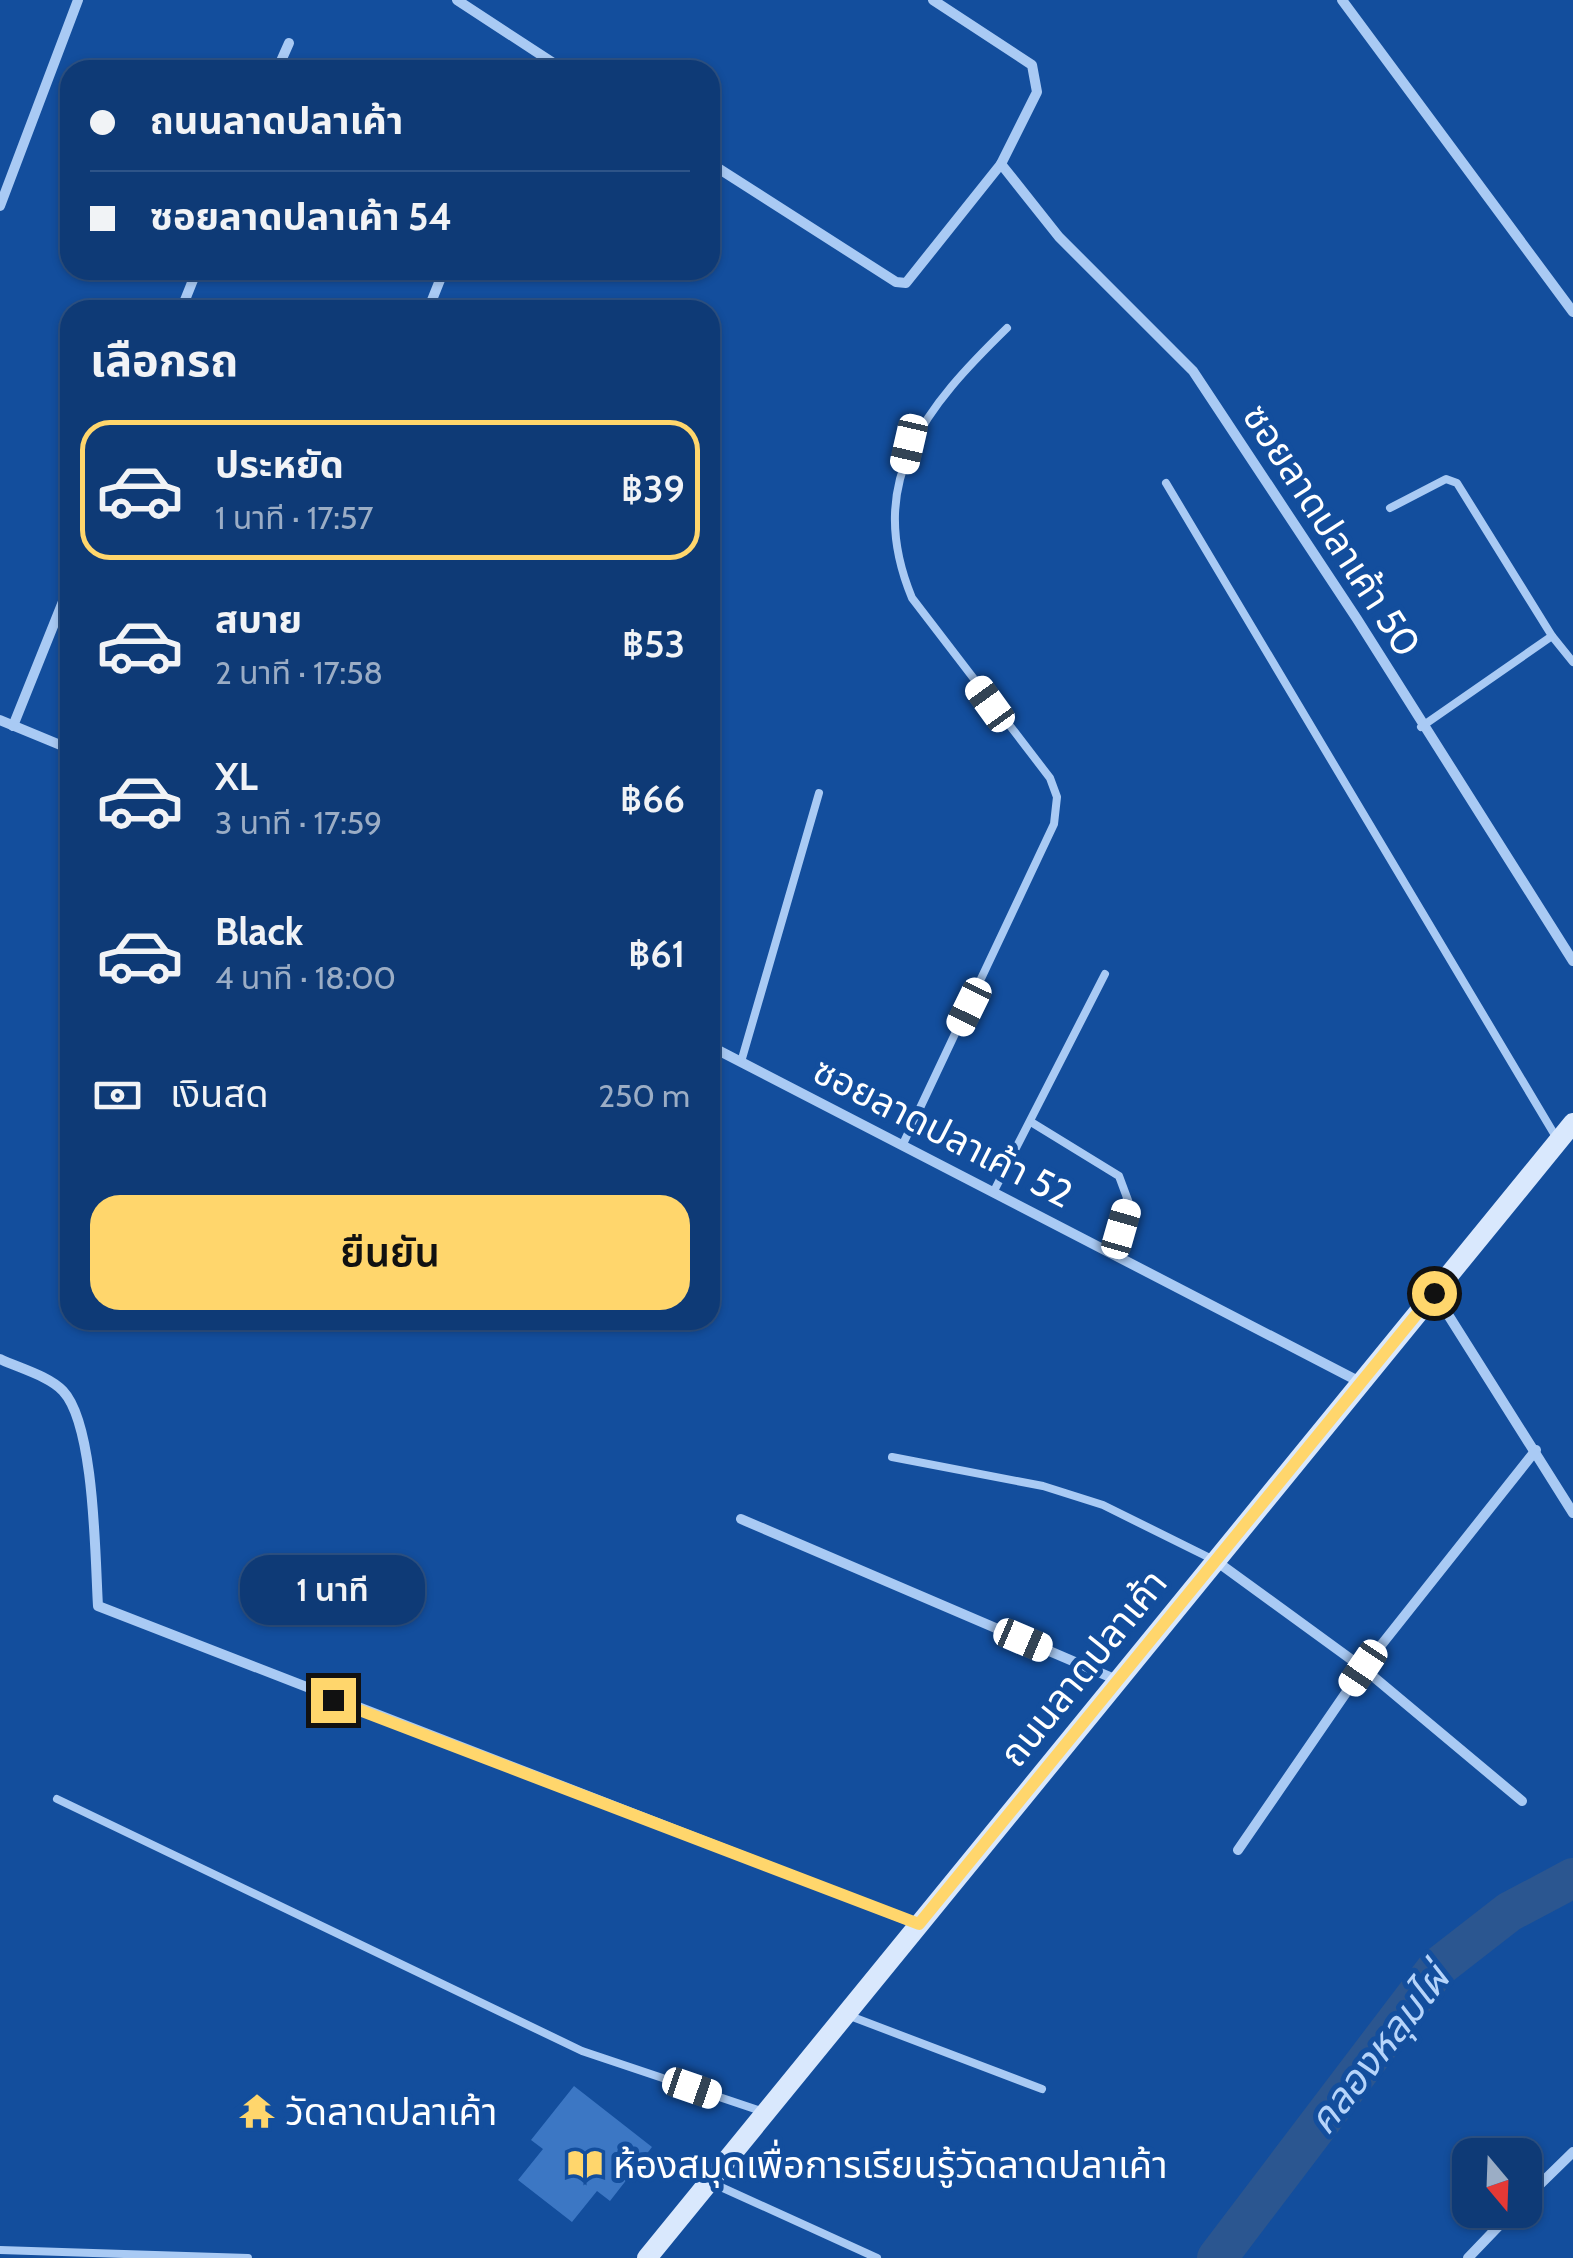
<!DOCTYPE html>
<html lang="th">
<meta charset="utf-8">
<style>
:root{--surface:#0e3a76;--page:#1c457e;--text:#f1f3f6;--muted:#9badc5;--line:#2e5488;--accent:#ffd66c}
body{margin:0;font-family:Cabin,"Noto Sans Thai",sans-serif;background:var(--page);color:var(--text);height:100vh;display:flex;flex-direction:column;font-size:38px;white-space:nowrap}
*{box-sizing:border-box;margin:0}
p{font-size:32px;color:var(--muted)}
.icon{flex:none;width:55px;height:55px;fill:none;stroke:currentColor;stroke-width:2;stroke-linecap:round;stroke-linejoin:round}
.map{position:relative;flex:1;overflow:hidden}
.details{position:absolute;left:60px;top:300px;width:660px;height:1030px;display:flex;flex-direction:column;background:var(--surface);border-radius:30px;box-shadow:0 2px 8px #0004,0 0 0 2px var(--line)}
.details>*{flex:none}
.hud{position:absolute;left:60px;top:60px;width:660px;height:220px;border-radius:30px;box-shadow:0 2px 8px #0004,0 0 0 2px var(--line);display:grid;align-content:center;height:220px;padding:0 30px;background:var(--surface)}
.needle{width:65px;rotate:161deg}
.fabs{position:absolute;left:1452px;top:2138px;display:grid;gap:20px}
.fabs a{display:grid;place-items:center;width:90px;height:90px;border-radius:20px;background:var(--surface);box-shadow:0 2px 8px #0004,0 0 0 2px var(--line);font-size:50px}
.end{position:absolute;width:45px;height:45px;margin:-22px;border:12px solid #ffd66c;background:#111;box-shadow:0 0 0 5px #111}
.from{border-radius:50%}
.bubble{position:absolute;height:70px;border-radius:30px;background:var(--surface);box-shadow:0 2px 8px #0004,0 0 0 2px var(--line);font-size:32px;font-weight:600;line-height:70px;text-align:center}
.car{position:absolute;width:30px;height:60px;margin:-30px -15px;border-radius:12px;box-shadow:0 0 8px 2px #0007;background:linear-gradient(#fff 24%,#345 0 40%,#fff 0 76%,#345 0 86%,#fff 0)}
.hud b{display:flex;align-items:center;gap:35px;height:95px;font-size:38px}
.hud b+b{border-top:2px solid var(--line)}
.hud i{width:25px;height:25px;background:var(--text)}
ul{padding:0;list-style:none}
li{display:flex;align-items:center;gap:30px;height:140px;margin:0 20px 15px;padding:0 10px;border:5px solid transparent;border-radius:30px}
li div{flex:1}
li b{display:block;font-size:38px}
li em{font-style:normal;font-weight:600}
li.selected{border-color:var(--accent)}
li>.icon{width:90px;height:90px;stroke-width:1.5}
h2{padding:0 30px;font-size:45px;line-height:120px}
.pay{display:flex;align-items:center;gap:25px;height:110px;padding:0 30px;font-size:38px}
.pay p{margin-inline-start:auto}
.cta{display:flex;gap:20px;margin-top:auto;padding:20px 30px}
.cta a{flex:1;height:115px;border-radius:30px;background:var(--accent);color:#111;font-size:40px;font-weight:600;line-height:115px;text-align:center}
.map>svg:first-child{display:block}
</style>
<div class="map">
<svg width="1573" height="2258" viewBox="0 0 1573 2258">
<rect width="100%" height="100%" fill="#134e9d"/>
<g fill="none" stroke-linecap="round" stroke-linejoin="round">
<polyline stroke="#2b5690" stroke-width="40" points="1217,2258 1437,1968 1509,1912 1573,1878"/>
</g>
<polygon fill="#3c77c4" points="574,2086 652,2147 610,2201 597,2191 572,2222 518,2180 543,2149 531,2140"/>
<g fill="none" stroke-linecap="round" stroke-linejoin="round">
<g stroke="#a9caf4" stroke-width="8">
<polyline points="1166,483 1556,1137"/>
<polyline points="1390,508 1446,479 1457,483 1552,636 1421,727"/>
<polyline points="1552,636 1573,662"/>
<polyline points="741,1062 819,793"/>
<polyline points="1031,1122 1119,1176 1129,1203 1114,1255"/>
<path d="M 903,1144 L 1054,824 L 1057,797 L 1050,778 L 912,598 C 863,480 927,406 1007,328"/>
<polyline points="994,1191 1105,974"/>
<polyline points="892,1457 1043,1486 1103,1505 1216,1561"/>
<polyline points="57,1799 582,2051 761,2111"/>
<polyline points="850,2016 1042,2089"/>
<polyline points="712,2183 877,2258"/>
<polyline points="0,2250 248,2258"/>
</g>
<g stroke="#a9caf4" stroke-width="10">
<polyline points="457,0 564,70"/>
<polyline points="1342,0 1573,312"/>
<polyline points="277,70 289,43"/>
<polyline points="710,163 896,282 906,283 1001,164 1037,92 1032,65 933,0"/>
<polyline points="1001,164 1059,237 1193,371 1357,619 1573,961"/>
<polyline points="0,206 78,0"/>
<polyline points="181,310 197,270"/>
<polyline points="428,310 444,270"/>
<polyline points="0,720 70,749"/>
<polyline points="13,726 70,584"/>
<polyline points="710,1046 1360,1382"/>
<polyline points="1435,1294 1573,1513"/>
<path d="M 0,1359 C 19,1368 49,1376 63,1391 C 95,1425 95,1558 98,1606 L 918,1924"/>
<polyline points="741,1519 1117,1680"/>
<polyline points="1216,1561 1363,1668 1522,1801"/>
<polyline points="1238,1850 1363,1668 1536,1450"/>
<polyline points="1525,2199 1573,2152"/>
<polyline points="1468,2258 1514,2210"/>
</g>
<polyline stroke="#d9e8fd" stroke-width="20" points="647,2258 1573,1123"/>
</g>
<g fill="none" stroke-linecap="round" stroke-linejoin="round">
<polyline stroke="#ffd66c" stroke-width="12" points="333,1700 919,1924 1434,1293"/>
</g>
<defs>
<symbol id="temple-bare" viewBox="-9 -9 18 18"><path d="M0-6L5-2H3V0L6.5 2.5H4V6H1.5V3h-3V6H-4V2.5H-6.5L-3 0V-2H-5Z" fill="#ffd66c" stroke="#134e9d" stroke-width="2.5" paint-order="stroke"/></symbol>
<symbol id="library-bare" viewBox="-9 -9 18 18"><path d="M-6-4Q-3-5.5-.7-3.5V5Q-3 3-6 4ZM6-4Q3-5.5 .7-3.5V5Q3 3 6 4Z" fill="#ffd66c" stroke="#134e9d" stroke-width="2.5" paint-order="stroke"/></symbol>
</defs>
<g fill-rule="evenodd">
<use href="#temple-bare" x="232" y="2086" width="50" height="50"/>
<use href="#library-bare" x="560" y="2139" width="50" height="50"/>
</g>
<g text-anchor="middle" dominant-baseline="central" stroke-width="10" stroke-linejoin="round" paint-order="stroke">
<g font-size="38" fill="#fff" stroke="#134e9d">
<text transform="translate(1332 530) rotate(57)">ซอยลาดปลาเค้า 50</text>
<text transform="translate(943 1132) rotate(27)">ซอยลาดปลาเค้า 52</text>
<text transform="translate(1083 1668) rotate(-51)">ถนนลาดปลาเค้า</text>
</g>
<g font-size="38" fill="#fff" stroke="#134e9d" text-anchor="start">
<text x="285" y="2111">วัดลาดปลาเค้า</text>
<text x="613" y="2164">ห้องสมุดเพื่อการเรียนรู้วัดลาดปลาเค้า</text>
</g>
<g font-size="40" font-style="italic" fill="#b6d4fa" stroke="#134e9d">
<text transform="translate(1378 2049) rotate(-52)">คลองหลุมไผ่</text>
</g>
</g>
</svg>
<div class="fabs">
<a><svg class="needle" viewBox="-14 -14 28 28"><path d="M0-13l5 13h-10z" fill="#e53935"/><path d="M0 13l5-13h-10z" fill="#9badc5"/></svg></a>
</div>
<i class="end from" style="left:1434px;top:1293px"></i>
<i class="end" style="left:333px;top:1700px"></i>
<div class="bubble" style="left:240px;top:1555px;width:185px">1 นาที</div>
<i class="car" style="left:909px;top:444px;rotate:193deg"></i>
<i class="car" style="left:990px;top:704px;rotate:324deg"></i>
<i class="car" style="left:969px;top:1007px;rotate:206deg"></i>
<i class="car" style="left:1121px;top:1229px;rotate:16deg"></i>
<i class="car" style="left:1023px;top:1640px;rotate:113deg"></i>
<i class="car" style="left:1363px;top:1668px;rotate:214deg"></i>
<i class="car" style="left:692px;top:2088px;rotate:109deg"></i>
<div class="hud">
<b><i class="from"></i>ถนนลาดปลาเค้า</b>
<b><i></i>ซอยลาดปลาเค้า 54</b>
</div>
<section class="details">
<h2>เลือกรถ</h2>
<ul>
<li class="selected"><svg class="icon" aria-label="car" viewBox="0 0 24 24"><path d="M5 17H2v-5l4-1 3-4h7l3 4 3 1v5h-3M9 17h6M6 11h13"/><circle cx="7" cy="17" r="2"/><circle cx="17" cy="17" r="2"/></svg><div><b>ประหยัด</b><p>1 นาที · 17:57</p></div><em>฿39</em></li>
<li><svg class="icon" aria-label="car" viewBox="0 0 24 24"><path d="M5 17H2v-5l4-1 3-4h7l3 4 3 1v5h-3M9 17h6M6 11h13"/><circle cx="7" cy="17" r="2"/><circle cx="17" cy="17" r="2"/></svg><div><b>สบาย</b><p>2 นาที · 17:58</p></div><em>฿53</em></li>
<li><svg class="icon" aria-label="car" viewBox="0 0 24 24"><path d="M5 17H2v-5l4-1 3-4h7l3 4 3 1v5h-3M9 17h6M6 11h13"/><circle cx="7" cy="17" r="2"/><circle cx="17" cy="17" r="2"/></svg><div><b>XL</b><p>3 นาที · 17:59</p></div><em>฿66</em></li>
<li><svg class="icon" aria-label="car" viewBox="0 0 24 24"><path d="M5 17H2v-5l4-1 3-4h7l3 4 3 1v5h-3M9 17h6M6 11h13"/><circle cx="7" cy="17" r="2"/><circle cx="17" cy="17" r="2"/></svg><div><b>Black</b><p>4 นาที · 18:00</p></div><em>฿61</em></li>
</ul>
<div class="pay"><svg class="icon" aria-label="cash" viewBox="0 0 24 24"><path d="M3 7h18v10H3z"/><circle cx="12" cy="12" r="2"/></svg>เงินสด<p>250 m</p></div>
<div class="cta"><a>ยืนยัน</a></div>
</section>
</div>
